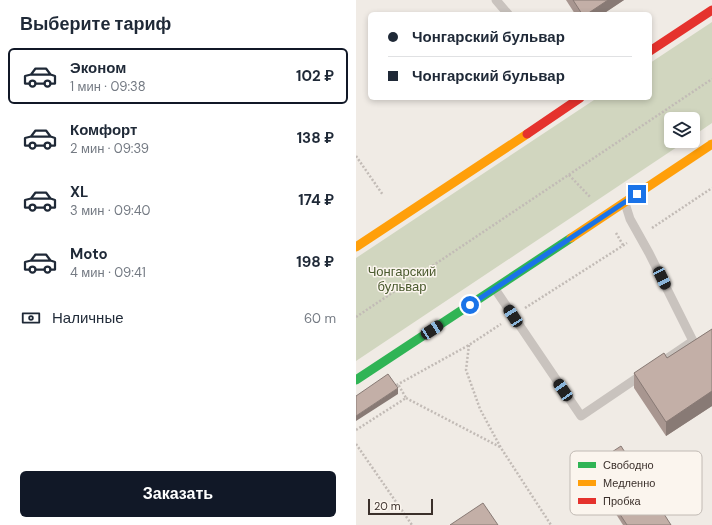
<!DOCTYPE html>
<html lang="ru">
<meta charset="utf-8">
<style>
:root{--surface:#fff;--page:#f6f6f7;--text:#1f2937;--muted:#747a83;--line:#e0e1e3;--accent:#111827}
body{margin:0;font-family:"DM Sans",sans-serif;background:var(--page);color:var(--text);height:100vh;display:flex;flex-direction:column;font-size:15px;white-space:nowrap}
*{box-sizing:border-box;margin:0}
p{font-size:13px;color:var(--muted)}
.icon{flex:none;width:22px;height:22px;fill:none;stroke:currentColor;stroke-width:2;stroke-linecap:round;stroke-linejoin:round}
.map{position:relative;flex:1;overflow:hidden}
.drawer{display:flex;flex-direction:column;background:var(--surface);width:356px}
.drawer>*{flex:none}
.banner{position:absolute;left:12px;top:12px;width:284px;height:88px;border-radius:6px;box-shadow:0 2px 6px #0003;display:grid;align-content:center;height:88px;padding:0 20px;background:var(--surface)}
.fabs{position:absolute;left:308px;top:112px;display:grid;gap:8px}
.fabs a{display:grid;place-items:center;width:36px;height:36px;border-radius:6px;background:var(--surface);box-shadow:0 2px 6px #0003;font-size:20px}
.scale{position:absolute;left:12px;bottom:10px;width:65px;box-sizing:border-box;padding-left:4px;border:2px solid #3b302b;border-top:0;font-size:11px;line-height:14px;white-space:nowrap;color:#3b302b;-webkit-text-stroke:3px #fbf5ee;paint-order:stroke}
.end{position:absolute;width:18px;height:18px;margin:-9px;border:5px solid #1a73e8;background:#fff;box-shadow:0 0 0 2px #fff}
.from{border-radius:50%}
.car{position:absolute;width:12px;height:24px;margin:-12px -6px;border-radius:5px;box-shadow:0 0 3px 1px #0007;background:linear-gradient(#222 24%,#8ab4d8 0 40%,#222 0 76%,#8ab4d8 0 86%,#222 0)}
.banner b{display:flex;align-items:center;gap:14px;height:38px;font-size:15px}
.banner b+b{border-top:1px solid var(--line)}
.banner i{width:10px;height:10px;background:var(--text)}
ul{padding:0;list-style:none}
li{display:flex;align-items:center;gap:12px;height:56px;margin:0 8px 6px;padding:0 12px;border:2px solid transparent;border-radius:6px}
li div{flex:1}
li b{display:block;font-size:15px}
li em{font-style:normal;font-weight:700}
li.current{border-color:var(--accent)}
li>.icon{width:36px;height:36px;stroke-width:1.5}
h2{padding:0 20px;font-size:18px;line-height:48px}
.pay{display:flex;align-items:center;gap:10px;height:44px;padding:0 20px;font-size:15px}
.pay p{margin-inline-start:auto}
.action{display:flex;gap:8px;margin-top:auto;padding:8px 20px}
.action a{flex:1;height:46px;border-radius:6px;background:var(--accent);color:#fff;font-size:16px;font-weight:700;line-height:46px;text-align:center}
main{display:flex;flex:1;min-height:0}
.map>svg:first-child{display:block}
</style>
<main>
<section class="drawer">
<h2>Выберите тариф</h2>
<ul>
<li class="current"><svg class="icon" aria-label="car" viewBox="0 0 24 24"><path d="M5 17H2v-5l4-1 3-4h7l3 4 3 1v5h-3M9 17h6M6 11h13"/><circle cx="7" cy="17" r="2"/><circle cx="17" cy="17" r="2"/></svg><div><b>Эконом</b><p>1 мин · 09:38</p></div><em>102 ₽</em></li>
<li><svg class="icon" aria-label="car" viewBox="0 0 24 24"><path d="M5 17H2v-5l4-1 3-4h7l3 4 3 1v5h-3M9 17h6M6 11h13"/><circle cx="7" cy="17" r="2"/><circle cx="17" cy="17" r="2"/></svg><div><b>Комфорт</b><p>2 мин · 09:39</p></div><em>138 ₽</em></li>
<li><svg class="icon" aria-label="car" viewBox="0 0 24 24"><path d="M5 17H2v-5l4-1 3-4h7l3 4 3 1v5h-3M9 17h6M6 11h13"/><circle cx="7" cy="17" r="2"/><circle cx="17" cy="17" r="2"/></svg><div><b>XL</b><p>3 мин · 09:40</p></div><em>174 ₽</em></li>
<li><svg class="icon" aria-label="car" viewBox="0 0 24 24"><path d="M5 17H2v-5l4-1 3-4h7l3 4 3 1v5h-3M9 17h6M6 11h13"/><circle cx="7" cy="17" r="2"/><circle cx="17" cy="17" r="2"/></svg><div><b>Moto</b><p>4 мин · 09:41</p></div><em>198 ₽</em></li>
</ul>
<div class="pay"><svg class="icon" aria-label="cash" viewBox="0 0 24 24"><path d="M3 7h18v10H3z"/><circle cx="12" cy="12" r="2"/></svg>Наличные<p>60 m</p></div>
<div class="action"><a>Заказать</a></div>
</section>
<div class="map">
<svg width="356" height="525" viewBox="0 0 356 525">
<rect width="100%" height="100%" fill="#f0ebe5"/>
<polygon fill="#d1d6bf" points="356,22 356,123 337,136 337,119 315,119 315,141 330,141 0,361 0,258 241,98 294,98 294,63"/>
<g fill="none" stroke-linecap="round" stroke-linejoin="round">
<g stroke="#c2bbb6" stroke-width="2.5" stroke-dasharray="2 2" stroke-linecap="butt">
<polyline points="0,156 27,195"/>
<polyline points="213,175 235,198"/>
<polyline points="296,228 356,188"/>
<polyline points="260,233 267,245"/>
<polyline points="169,308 271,243"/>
<polyline points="0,317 356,79"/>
<polyline points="113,345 110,370 124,409 145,448 195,525"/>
<polyline points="37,387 113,345 145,324"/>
<polyline points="50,398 144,447"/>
<polyline points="0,430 50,398 42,384"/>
<polyline points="0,444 56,525"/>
</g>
<g stroke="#c9c3be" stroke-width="9">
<polyline points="140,0 152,14"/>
<polyline points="269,203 274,219 293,253 337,341 303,364"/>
<polyline points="139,289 225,416 287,374"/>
</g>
<polyline stroke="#30b455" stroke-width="9" points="0,380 215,238"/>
<g stroke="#ff9f0a" stroke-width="9">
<polyline points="215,238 356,144"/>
<polyline points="0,247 171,134"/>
</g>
<g stroke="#e5322d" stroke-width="9">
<polyline points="294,51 356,10"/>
<polyline points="171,134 224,98"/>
</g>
</g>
<g fill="#a89690">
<polygon points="210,0 268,0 247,14 219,14"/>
<polygon points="356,329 356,406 310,436 278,388 278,373 311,358"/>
<polygon points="233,467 315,525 267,525 233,472"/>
</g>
<g fill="#887a75">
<polygon points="252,0 268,0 247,14 231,14"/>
<polygon points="42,388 42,394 0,421 0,416"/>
<polygon points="356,391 356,406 310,436 310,422"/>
</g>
<g fill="#c3afa7" stroke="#887a75">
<polygon points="217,0 252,0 231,14 226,14"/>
<polygon points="356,329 356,391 310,422 278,373 308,353 311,358"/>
<polygon points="32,374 42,388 0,416 0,396"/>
<polygon points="265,446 315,525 271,525 233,467"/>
<polygon points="127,503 142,525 94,525"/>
</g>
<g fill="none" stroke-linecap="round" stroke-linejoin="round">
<polyline stroke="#1a73e8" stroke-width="5" points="114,305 281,194"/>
</g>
<g text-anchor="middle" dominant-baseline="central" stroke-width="3" stroke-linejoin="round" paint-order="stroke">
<g font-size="13" fill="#4a5a2e" stroke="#fbf5ee">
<text x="46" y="271">Чонгарский<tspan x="46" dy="15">бульвар</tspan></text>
</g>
</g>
<rect x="214" y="451" width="132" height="64" rx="6" fill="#fbf5ee" stroke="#c1bab4" stroke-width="1"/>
<rect x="222" y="462" width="18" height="6" fill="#30b455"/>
<rect x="222" y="480" width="18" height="6" fill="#ff9f0a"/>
<rect x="222" y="498" width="18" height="6" fill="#e5322d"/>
<g font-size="11" fill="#3b302b">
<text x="247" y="469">Свободно</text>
<text x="247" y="487">Медленно</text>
<text x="247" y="505">Пробка</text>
</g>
</svg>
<div class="fabs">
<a><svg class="icon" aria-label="layers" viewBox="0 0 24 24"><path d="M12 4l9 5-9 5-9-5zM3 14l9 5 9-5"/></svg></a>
</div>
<div class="scale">20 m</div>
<i class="end from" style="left:114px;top:305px"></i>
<i class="end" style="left:281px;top:194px"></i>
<i class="car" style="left:306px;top:278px;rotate:154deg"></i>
<i class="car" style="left:157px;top:316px;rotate:327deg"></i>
<i class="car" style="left:76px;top:330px;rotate:57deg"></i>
<i class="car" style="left:207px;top:390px;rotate:326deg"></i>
<div class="banner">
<b><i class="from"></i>Чонгарский бульвар</b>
<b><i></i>Чонгарский бульвар</b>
</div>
</div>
</main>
